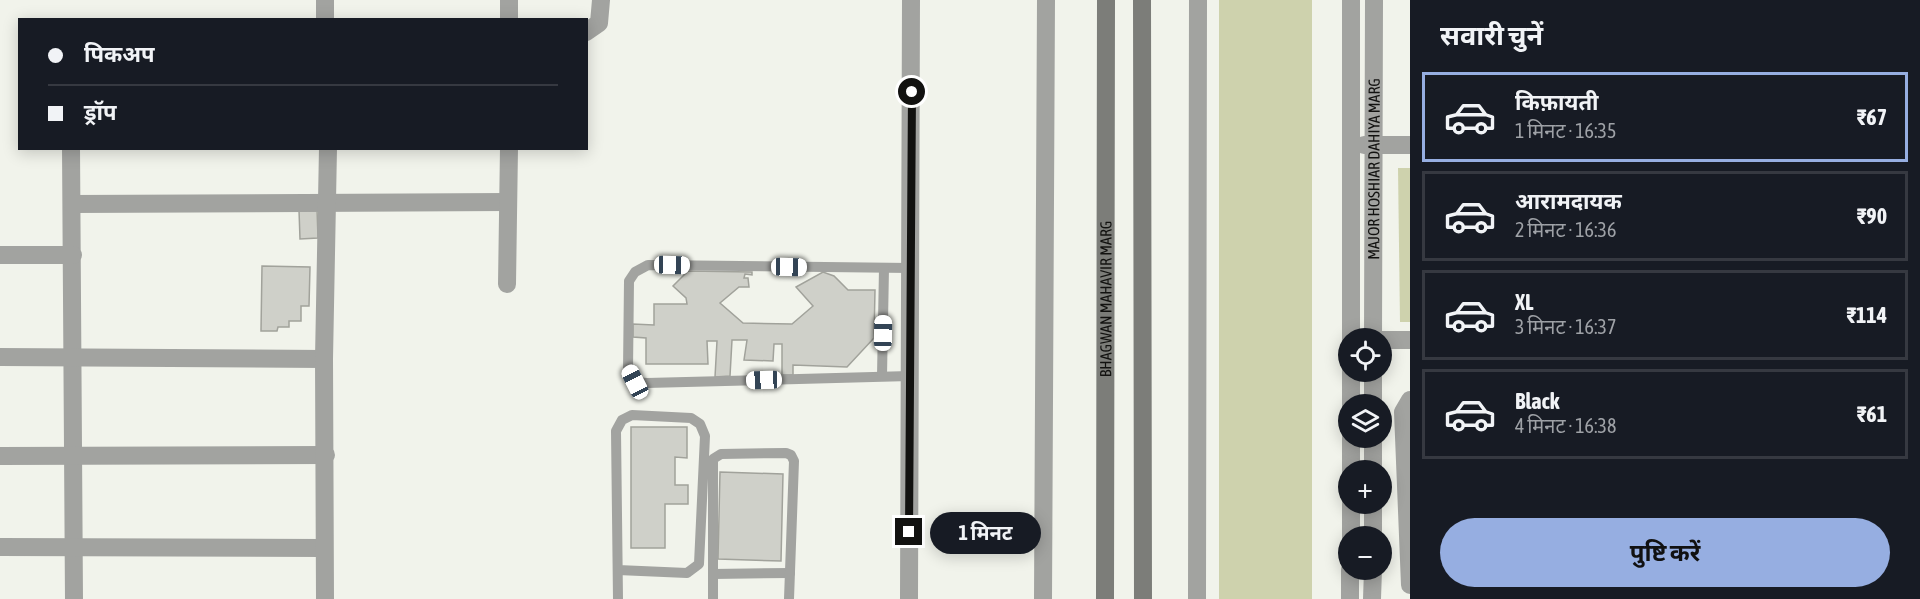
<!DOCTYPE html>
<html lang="hi">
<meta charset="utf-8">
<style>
:root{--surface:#171b24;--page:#242831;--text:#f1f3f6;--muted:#9ea1a6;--line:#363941;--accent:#96aee1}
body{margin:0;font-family:"Asap Condensed","Noto Sans Devanagari",sans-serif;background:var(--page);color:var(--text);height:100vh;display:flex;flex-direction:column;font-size:22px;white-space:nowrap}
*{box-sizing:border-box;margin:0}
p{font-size:20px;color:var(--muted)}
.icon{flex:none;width:33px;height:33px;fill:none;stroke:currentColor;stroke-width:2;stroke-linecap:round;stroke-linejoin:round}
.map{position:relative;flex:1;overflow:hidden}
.sheet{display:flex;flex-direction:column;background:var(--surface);width:510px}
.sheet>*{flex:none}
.guide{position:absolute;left:18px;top:18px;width:570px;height:132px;border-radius:0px;box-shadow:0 3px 15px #0003;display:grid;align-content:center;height:132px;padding:0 30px;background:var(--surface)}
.buttons{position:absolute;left:1338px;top:328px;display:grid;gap:12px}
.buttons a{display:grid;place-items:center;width:54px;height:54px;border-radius:50%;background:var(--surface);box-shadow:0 3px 15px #0003;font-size:30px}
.end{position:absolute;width:27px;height:27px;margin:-14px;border:8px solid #121210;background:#fff;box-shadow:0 0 0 3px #fff}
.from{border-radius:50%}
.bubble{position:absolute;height:42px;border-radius:21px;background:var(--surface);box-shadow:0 3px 15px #0003;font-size:20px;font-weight:700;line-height:42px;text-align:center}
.car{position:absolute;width:18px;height:36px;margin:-18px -9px;border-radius:8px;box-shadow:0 0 4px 2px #0007;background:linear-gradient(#fff 24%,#345 0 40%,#fff 0 76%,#345 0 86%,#fff 0)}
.guide b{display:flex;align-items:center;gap:21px;height:57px;font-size:22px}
.guide b+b{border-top:2px solid var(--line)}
.guide i{width:15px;height:15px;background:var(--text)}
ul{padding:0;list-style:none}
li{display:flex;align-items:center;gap:18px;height:90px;margin:0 12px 9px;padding:0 18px;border:3px solid var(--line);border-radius:0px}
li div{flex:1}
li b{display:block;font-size:22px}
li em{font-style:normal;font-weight:700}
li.active{border-color:var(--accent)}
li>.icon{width:54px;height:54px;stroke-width:1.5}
h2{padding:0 30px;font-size:27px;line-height:72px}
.button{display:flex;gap:12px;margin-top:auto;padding:12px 30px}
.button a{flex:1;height:69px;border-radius:36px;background:var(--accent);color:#111;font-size:24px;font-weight:700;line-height:69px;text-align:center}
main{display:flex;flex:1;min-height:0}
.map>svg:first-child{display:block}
</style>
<main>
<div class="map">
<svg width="1410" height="599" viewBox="0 0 1410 599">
<rect width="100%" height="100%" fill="#f1f3eb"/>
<g fill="#ced2ad">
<rect x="1219" y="0" width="93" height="599"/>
<polygon points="1398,168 1410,168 1410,322 1400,322"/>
</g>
<g fill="#cfd0c9" stroke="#a1a29b" stroke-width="1.5">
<polygon points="317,209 318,238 300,239 299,210"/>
<polygon points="262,266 310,267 309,306 301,306 301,321 289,321 289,327 278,327 277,331 261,331"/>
<polygon points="688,271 752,272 752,275 745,274 744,278 748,278 749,287 739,287 720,303 743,323 792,324 813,306 796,287 823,272 834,276 848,290 875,290 874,338 847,367 793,365 793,375 782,375 782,344 774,344 773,361 744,360 747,340 732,340 730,376 715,377 717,341 707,341 708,364 646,364 646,338 633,337 633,324 654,325 654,304 687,304 686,298 673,286"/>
<polygon points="631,427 687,427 687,458 675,457 675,485 688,485 688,504 665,504 665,548 631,548"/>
<polygon points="720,472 783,474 781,561 718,559"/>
</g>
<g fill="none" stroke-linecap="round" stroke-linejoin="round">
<g stroke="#a2a3a0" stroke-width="10">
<polyline points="910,268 648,265 635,272 629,281 628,370 635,382 647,383 910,376"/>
<polyline points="882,376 884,268"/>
<polyline points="618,570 687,573 699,564 705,436 700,424 691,418 632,415 622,420 616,431 618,599"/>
<polyline points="713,574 790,573"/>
<polyline points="713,599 713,459 721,454 786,453 791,455 794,461 789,599"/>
</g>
<g stroke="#a2a3a0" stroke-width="18">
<polyline points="325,0 325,20"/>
<polyline points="509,0 509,20"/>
<polyline points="586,32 599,23 601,0"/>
<polyline points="1364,145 1410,145"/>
<polyline points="71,148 74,599"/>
<polyline points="72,204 508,202"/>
<polyline points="0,255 73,255"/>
<polyline points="507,284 509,148"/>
<polyline points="1351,339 1351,0"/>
<path id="s1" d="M 1373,339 L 1374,0"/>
<polyline points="1382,340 1410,340"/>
<polyline points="0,357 324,359"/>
<polyline points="1410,400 1403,412 1410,585"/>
<polyline points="1351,405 1351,372"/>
<polyline points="1373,405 1373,372"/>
<polyline points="0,456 326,455"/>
<polyline points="1351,471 1351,438"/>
<polyline points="1373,471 1373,438"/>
<polyline points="1351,537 1351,504"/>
<polyline points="1373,537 1373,504"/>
<polyline points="0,547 324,548"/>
<polyline points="325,599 324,359 328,148"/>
<polyline points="909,599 911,0"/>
<polyline points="1043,599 1046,0"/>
<polyline points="1197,599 1198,0"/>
<polyline points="1350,599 1350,570"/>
<polyline points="1372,599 1373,570"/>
</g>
<g stroke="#7c7d79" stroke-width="18">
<polyline points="1142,0 1143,599"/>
<path id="s2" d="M 1105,599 L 1106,0"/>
</g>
</g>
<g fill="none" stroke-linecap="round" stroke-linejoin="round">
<polyline stroke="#121210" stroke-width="8" points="909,532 912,92"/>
</g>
<g text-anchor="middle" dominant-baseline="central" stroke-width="4.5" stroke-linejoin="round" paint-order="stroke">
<g font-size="16" fill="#121210" stroke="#fff">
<text stroke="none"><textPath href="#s1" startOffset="170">MAJOR HOSHIAR DAHIYA MARG</textPath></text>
<text stroke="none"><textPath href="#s2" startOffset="300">BHAGWAN MAHAVIR MARG</textPath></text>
</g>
</g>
</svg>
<div class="buttons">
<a><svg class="icon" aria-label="locate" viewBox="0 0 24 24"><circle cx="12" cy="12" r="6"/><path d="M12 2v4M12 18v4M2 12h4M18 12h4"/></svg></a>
<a><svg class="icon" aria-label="layers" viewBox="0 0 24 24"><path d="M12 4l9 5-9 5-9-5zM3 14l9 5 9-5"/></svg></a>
<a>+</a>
<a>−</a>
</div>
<i class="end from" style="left:912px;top:92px"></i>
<i class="end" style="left:909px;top:532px"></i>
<div class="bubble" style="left:930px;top:512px;width:111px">1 मिनट</div>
<i class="car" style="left:672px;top:265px;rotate:91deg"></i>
<i class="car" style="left:789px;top:267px;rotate:91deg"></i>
<i class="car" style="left:883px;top:333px;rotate:1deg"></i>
<i class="car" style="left:764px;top:380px;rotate:268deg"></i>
<i class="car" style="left:635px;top:382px;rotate:333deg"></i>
<div class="guide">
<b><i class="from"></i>पिकअप</b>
<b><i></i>ड्रॉप</b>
</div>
</div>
<section class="sheet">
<h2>सवारी चुनें</h2>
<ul>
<li class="active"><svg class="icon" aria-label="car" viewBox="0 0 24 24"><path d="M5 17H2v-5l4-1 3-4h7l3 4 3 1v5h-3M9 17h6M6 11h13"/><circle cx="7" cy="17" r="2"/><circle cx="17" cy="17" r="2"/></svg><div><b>किफ़ायती</b><p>1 मिनट · 16:35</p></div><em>₹67</em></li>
<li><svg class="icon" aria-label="car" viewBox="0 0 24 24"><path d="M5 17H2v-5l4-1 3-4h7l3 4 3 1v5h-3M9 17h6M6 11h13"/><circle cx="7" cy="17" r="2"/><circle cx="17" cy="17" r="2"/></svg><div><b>आरामदायक</b><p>2 मिनट · 16:36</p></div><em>₹90</em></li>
<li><svg class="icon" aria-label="car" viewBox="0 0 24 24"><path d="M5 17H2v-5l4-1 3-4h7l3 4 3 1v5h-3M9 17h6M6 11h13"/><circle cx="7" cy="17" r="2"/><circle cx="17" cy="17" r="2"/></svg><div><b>XL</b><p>3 मिनट · 16:37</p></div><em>₹114</em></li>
<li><svg class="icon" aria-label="car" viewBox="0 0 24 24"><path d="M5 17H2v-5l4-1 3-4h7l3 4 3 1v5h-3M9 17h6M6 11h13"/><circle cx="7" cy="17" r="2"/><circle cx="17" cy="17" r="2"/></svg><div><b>Black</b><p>4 मिनट · 16:38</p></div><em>₹61</em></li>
</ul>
<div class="button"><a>पुष्टि करें</a></div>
</section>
</main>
